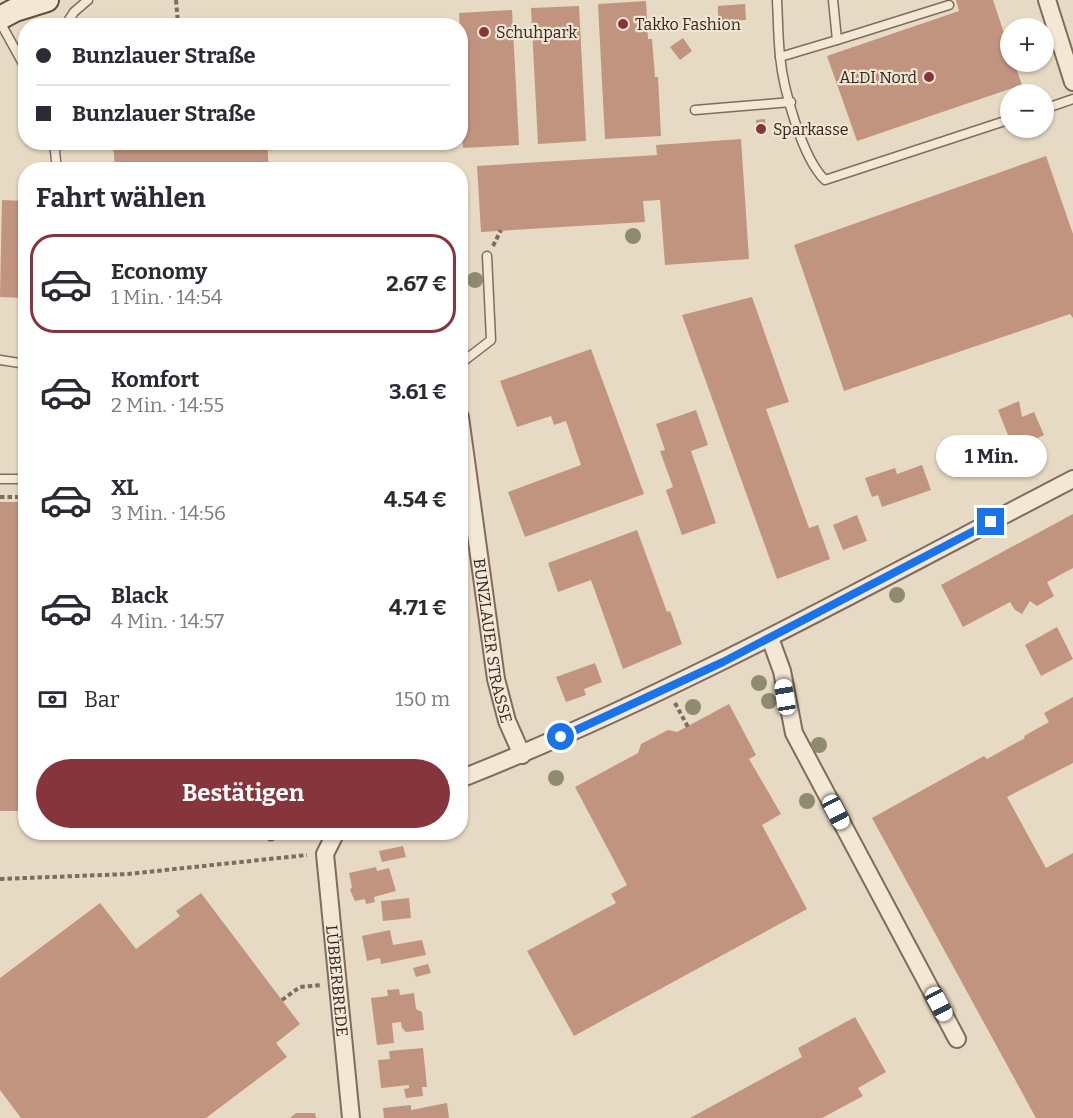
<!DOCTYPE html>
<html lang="de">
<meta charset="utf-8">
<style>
:root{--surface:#fff;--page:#f2f2f3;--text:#2b2b33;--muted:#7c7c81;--line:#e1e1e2;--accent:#86353d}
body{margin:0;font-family:Bitter,serif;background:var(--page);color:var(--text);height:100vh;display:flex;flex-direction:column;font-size:22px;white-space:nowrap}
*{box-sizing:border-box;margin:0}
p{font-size:20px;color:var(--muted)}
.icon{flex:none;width:33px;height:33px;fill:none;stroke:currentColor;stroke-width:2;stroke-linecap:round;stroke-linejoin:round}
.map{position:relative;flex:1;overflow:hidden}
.panel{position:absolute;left:18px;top:162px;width:450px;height:678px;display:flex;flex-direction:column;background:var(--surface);border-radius:24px;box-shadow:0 2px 4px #0004}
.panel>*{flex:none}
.banner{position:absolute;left:18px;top:18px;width:450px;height:132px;border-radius:24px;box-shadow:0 2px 4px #0004;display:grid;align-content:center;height:132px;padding:0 18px;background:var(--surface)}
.fabs{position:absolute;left:1000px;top:18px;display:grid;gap:12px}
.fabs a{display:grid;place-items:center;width:54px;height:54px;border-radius:50%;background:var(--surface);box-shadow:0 2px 4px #0004;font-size:30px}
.end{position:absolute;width:27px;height:27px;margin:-14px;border:8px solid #1a73e8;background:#fff;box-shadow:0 0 0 3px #fff}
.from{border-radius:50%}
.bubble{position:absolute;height:42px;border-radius:21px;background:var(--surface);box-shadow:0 2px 4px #0004;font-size:20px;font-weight:700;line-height:42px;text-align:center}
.car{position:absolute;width:18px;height:36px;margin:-18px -9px;border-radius:8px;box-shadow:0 0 4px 2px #0007;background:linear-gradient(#fff 24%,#345 0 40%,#fff 0 76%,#345 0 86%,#fff 0)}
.banner b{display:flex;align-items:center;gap:21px;height:57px;font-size:22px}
.banner b+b{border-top:2px solid var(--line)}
.banner i{width:15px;height:15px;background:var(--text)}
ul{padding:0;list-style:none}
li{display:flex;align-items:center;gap:18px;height:99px;margin:0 12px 9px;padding:0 6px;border:3px solid transparent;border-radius:24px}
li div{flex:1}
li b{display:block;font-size:22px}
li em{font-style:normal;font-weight:700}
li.current{border-color:var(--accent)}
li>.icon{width:54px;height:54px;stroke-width:1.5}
h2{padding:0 18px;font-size:27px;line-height:72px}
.pay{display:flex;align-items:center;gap:15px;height:66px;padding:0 18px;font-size:22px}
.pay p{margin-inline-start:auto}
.primary-button{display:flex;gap:12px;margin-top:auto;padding:12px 18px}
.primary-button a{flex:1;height:69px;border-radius:36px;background:var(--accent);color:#fff;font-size:24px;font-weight:700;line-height:69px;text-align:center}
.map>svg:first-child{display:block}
</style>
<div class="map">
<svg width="1073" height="1118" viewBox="0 0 1073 1118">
<rect width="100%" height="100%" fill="#e7dac4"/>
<g fill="#c1947f">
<polygon points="956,0 993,0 1011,54 1011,62 1014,62 1022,85 857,141 827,56 959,11"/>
<polygon points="646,1 648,39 652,39 655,77 658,77 661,136 605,139 598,4"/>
<polygon points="745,4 746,20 718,21 718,6"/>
<polygon points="579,6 586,141 538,144 531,8"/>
<polygon points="512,10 519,145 463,148 460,90 463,89 459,13"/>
<polygon points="683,38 692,51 680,60 670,47"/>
<polygon points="765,119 766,134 757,135 756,120"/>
<polygon points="741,139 749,259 665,265 660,200 643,201 645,222 481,232 477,166 657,155 656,145"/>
<polygon points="113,142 267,142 269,170 115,170"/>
<polygon points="1046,156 1073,234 1073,318 1070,314 844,391 794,245"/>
<polygon points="2,200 25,201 21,298 0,297"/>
<polygon points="752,297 789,402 766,409 809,528 818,525 830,559 777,579 682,315"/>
<polygon points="591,349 644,494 525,537 508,492 581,465 566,421 554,425 551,416 517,427 500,381"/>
<polygon points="1019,401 1022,417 1034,412 1044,435 1032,441 1035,449 1022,455 1016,443 1012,445 998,410"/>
<polygon points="696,410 708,445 691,451 716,523 682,535 666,490 673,487 660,451 665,450 656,424"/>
<polygon points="922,465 931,490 882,507 878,495 872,497 865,478 895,468 897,474"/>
<rect x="0" y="502" width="26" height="309"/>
<polygon points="1073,514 1073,568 1047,582 1054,596 1037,606 1030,601 1022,614 1015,610 1010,602 963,627 941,585"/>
<polygon points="857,515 867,541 843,550 833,525"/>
<polygon points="637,530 667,612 670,611 682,644 623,669 591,580 558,592 548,563"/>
<polygon points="1057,627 1073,659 1041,676 1025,645"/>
<polygon points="595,663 602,682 584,689 586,695 566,702 556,677"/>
<polygon points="1073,697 1073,763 1007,797 1046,868 1073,853 1073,1118 1036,1118 872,818 984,756 987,759 1025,738 1024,736 1049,722 1044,713"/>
<polygon points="729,704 756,755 749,759 781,814 762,825 807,909 574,1036 527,951 616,903 611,894 627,885 575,787 638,753 641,744 668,730 677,732"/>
<polygon points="403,846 406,857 382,862 379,851"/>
<polygon points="376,867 377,871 389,868 396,891 374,897 375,902 366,904 365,899 355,901 350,890 352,887 349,873"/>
<polygon points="201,893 300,1024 276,1043 287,1057 206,1118 21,1118 0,1090 0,978 100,903 136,949 180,916 176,911"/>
<polygon points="409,898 411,918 383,921 381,901"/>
<polygon points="390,930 393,945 422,940 426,955 381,964 380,958 367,961 362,936"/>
<polygon points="428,964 431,973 416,977 413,968"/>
<polygon points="399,989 400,995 414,993 416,1009 422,1012 424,1030 406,1032 402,1028 401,1022 392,1023 394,1043 377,1045 371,998 388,996 387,990"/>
<polygon points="855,1017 886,1072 858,1088 863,1096 822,1118 690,1118 802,1057 798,1048"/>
<polygon points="423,1048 427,1087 422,1087 423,1096 406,1098 404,1089 409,1088 409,1085 381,1088 378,1060 390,1059 389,1051"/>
<polygon points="447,1103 449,1118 384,1118 383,1108 411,1105 411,1110"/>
<polygon points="296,1113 315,1113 316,1118 290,1118"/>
</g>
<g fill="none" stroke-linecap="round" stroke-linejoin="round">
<defs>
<g id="lane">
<path d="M 777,0 C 778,18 778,37 780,56 C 783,88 802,158 825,180 L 1011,119"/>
<polyline points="0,22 26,69"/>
<polyline points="65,26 74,12 88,0"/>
<polyline points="837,40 949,5"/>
<polyline points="780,57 837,40 833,0"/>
<polyline points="1044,109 1073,99"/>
<polyline points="695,110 791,102"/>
<polyline points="54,142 57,170"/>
<polyline points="0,360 26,364"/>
<polyline points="460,364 491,340 487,256"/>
<polyline points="0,479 26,479"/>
<polyline points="271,836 271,832"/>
</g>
<g id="street">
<polyline points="1047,0 1073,82"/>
<path id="s1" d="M 460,417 L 496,679 L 507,721 L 522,755"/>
<polyline points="770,638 782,671 794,733 957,1039"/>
<path d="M 460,779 C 672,695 871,584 1073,479"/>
<path id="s2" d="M 336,832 L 325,854 L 351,1118"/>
</g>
<polyline id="secondary" points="0,18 15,10 47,0"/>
</defs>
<use href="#lane" stroke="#806c5d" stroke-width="11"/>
<use href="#street" stroke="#806c5d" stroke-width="20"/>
<use href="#secondary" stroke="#614e40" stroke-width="26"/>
<g stroke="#806c5d" stroke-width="4" stroke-dasharray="4.5 3" stroke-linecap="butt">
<polyline points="176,0 178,24"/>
<polyline points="493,246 501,230"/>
<polyline points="0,497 26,497"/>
<polyline points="675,703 688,727"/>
<polyline points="0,879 128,874 307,855"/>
<polyline points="282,1000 300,987 322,985"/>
</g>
<use href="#lane" stroke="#f3e8d6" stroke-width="8"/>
<use href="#street" stroke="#f3e8d6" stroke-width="16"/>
<use href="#secondary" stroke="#f3e8d6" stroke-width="22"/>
</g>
<g fill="#8e8b6e">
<circle cx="633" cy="236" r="8"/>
<circle cx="475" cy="280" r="8"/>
<circle cx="897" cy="595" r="8"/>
<circle cx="759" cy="683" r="8"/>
<circle cx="769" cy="701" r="8"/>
<circle cx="693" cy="707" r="8"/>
<circle cx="819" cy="745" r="8"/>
<circle cx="556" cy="778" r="8"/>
<circle cx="807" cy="801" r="8"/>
</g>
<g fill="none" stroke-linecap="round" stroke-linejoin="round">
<polyline stroke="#1a73e8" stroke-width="8" points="561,737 723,662 991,522"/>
</g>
<g fill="#86353d" stroke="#f0e5d2" stroke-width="2">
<circle cx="623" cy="24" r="6"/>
<circle cx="484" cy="32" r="6"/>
<circle cx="929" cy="77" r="6"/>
<circle cx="761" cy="129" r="6"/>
</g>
<g text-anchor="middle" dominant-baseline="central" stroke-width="4.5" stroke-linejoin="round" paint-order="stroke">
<g font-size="16" fill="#32261f" stroke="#f0e5d2" text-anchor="start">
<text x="635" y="24">Takko Fashion</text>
<text x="496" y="32">Schuhpark</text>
<text x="917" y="77" text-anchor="end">ALDI Nord</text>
<text x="773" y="129">Sparkasse</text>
</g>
<g font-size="16" fill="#32261f" stroke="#f0e5d2">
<text stroke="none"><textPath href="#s1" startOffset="226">BUNZLAUER STRASSE</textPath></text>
<text stroke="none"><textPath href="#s2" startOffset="152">LÜBBERBREDE</textPath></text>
</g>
</g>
</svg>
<div class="fabs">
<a>+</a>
<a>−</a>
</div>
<i class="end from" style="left:561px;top:737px"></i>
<i class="end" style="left:991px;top:522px"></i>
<div class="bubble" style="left:936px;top:435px;width:111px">1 Min.</div>
<i class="car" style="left:785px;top:697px;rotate:351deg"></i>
<i class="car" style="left:836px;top:812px;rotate:152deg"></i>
<i class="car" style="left:939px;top:1004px;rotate:152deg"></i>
<div class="banner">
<b><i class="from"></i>Bunzlauer Straße</b>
<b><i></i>Bunzlauer Straße</b>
</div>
<section class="panel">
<h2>Fahrt wählen</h2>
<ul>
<li class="current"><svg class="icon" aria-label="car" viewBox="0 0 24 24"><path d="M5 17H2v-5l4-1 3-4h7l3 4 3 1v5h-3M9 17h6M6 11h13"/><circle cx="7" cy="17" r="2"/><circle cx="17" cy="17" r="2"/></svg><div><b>Economy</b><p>1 Min. · 14:54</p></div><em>2.67 €</em></li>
<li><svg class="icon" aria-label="car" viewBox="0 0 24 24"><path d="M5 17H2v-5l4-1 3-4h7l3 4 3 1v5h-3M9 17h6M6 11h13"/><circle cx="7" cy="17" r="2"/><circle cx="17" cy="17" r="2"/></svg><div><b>Komfort</b><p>2 Min. · 14:55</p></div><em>3.61 €</em></li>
<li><svg class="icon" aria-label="car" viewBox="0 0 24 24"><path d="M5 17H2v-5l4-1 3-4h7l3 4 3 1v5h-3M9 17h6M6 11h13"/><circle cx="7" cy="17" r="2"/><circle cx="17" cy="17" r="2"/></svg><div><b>XL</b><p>3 Min. · 14:56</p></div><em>4.54 €</em></li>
<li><svg class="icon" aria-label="car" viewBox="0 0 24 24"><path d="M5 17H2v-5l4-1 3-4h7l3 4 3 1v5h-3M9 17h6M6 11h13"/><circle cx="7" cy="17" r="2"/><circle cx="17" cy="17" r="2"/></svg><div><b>Black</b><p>4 Min. · 14:57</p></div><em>4.71 €</em></li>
</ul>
<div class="pay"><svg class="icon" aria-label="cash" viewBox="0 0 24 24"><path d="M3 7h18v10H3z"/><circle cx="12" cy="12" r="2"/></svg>Bar<p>150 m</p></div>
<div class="primary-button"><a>Bestätigen</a></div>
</section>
</div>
